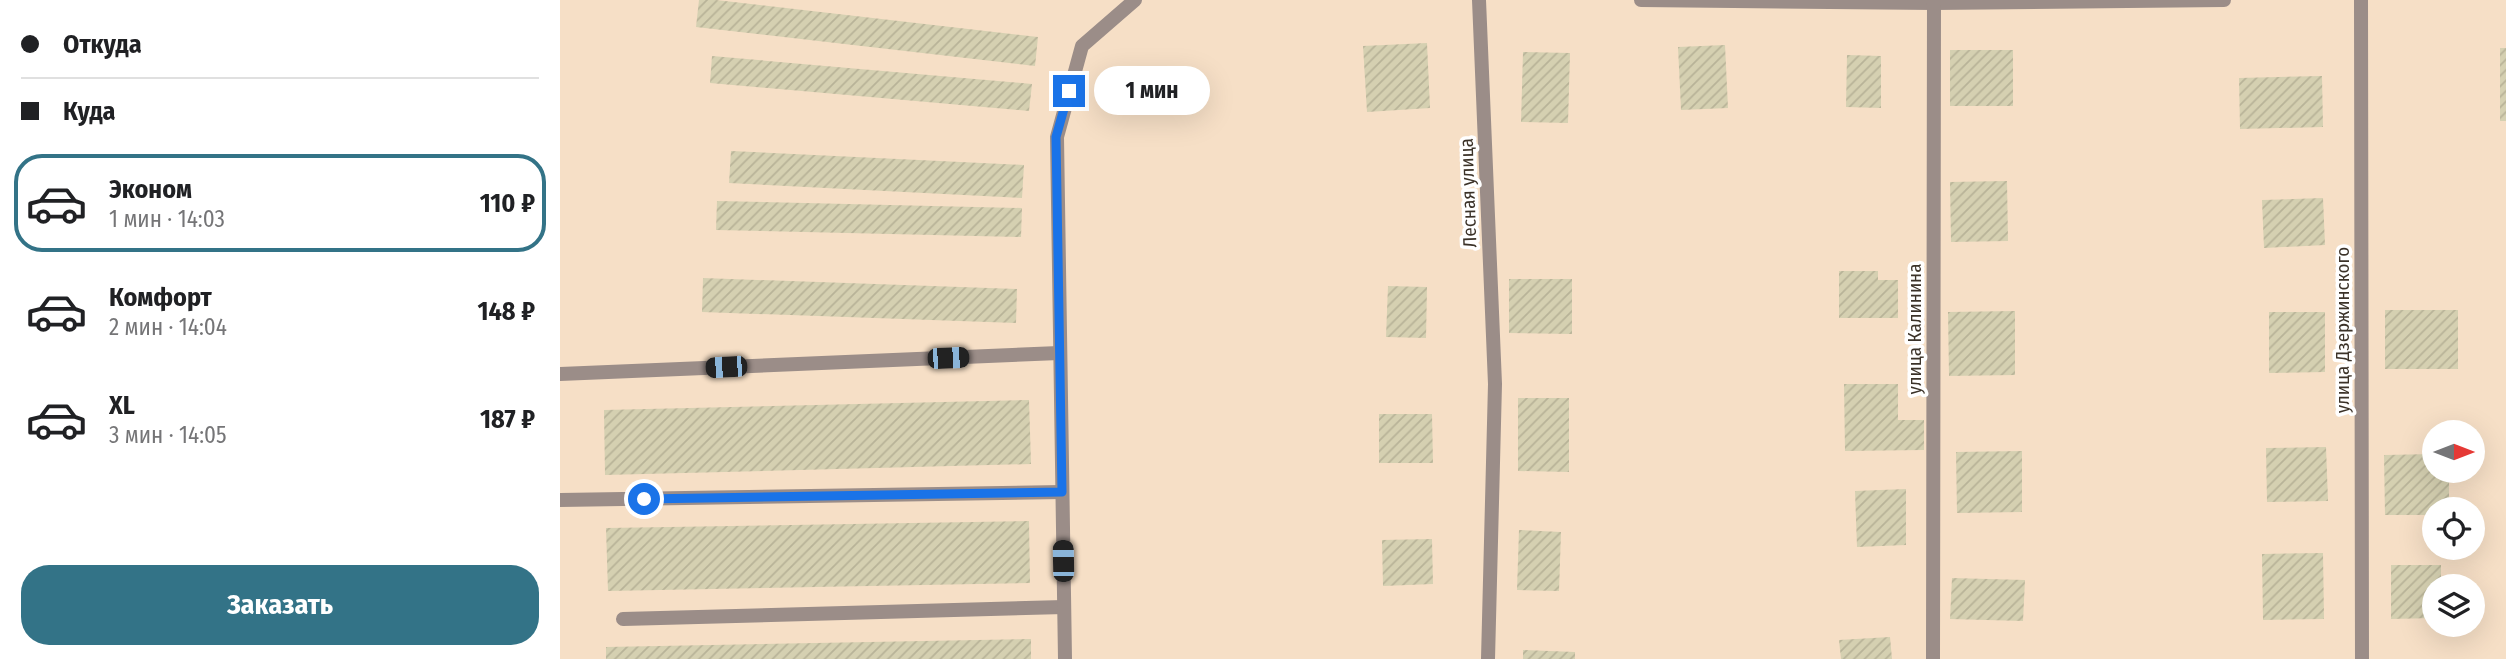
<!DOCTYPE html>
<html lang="ru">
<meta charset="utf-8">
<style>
:root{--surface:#fff;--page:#f2f2f2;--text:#202124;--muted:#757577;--line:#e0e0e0;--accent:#337387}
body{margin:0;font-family:"Fira Sans Condensed",sans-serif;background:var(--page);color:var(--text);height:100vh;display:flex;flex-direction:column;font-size:26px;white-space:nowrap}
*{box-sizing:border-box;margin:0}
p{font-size:23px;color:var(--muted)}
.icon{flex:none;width:38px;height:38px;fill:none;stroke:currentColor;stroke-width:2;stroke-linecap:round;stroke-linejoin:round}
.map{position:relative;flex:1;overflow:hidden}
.details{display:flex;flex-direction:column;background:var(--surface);width:560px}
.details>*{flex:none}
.hud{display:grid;align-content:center;height:154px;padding:0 21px;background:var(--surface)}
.needle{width:46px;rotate:90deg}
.buttons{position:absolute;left:1862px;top:420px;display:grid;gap:14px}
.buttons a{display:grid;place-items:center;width:63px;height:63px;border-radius:50%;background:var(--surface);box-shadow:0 7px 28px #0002;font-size:35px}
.end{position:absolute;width:32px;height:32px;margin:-16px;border:9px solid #1a73e8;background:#fff;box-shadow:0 0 0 4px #fff}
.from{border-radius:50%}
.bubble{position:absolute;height:49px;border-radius:24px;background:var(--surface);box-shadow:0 7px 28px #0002;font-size:23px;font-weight:700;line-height:49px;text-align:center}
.car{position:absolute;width:21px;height:42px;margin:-21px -10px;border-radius:9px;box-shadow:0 0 5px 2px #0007;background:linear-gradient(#222 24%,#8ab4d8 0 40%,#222 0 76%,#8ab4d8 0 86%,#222 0)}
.hud b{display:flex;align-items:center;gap:24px;height:66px;font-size:26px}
.hud b+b{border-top:2px solid var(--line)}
.hud i{width:18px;height:18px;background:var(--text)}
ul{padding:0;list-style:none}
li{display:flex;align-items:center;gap:21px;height:98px;margin:0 14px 10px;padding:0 7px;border:4px solid transparent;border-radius:28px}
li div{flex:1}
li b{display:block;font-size:26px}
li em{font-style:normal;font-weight:700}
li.selected{border-color:var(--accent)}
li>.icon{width:63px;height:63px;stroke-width:1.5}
.primary-button{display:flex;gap:14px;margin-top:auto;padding:14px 21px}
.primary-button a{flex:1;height:80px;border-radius:28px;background:var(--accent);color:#fff;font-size:28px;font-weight:700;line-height:80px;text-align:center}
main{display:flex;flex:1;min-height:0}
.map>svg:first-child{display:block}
</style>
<main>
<section class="details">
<div class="hud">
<b><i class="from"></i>Откуда</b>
<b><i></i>Куда</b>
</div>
<ul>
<li class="selected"><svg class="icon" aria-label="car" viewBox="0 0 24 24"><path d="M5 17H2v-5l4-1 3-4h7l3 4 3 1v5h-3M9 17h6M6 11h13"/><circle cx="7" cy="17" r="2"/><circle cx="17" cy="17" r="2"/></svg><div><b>Эконом</b><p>1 мин · 14:03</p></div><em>110 ₽</em></li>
<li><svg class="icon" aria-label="car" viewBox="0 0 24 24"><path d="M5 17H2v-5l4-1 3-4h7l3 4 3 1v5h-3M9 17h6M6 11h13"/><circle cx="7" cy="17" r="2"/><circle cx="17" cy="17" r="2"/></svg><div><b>Комфорт</b><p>2 мин · 14:04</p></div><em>148 ₽</em></li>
<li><svg class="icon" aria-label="car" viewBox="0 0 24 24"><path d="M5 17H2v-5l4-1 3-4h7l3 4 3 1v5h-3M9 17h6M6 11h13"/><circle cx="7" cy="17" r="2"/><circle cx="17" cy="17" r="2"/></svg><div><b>XL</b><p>3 мин · 14:05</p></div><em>187 ₽</em></li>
</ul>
<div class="primary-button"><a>Заказать</a></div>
</section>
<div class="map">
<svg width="1946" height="659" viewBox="0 0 1946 659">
<defs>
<pattern id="building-hatch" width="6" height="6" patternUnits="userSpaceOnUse" patternTransform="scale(1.75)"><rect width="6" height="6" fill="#d5d0b1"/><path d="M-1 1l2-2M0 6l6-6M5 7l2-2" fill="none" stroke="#b8b398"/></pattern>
</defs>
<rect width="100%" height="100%" fill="#f6dfc6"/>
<g fill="url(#building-hatch)">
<polygon points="139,0 156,0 478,37 475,66 136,27"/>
<polygon points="867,43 870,108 807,112 803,46"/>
<polygon points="1165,45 1168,108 1121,110 1118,47"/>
<rect x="1940" y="48" width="6" height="73"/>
<rect x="1390" y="50" width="63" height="56"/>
<polygon points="963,52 1010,53 1008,123 961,122"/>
<polygon points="1287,55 1321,56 1321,108 1286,107"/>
<polygon points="152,56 472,84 469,111 150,83"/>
<polygon points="1762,76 1763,127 1680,129 1679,78"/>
<polygon points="171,151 464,165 462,198 169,183"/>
<polygon points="1447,181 1448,241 1391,242 1390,182"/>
<polygon points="1763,198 1765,245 1704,248 1702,200"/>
<polygon points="157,201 462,208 461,237 156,230"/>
<polygon points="1279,271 1318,271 1318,280 1338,280 1338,318 1279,318"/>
<polygon points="143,278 457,289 456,323 142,312"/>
<polygon points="949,279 1012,279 1012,334 949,333"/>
<polygon points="828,286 867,287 866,338 826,337"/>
<rect x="1825" y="310" width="73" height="59"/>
<polygon points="1455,311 1455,375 1389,376 1388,312"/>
<polygon points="1709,312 1765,312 1765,372 1709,373"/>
<polygon points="1284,384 1338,384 1338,420 1364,420 1364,450 1285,451"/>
<polygon points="958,398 1009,398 1009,472 958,471"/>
<polygon points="469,400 471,464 45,475 44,410"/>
<polygon points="819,414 872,414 873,463 819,463"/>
<polygon points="1766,447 1768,501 1707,502 1706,448"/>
<polygon points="1462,451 1462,512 1397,513 1396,452"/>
<polygon points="1874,454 1874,471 1889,471 1889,509 1874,509 1874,515 1825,515 1824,455"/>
<polygon points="1346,489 1346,545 1297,547 1295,491"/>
<polygon points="469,521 470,583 48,591 46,528"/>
<polygon points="959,530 1001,532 999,591 957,590"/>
<polygon points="872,539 873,584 823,586 822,540"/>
<polygon points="1763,553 1764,619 1703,620 1702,554"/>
<polygon points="1831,565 1881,565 1881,586 1874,586 1874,618 1831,619"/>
<polygon points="1392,578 1465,580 1463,621 1390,619"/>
<polygon points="1330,637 1332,659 1281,659 1279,640"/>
<polygon points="471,639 471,659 46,659 46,647"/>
<polygon points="963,650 1015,652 1015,659 963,659"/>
</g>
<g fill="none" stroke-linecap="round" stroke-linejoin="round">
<g stroke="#9b8d88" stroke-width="14">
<polyline points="0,374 499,353"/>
<polyline points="0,500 502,492"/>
<polyline points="63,619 504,607"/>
<polyline points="505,659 497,137 522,46 575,0"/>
</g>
<g stroke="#9b8d88" stroke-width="14">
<polyline points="919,0 935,384 928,659"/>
<polyline points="1081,0 1374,3 1664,0"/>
<polyline points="1801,0 1802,659"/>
<polyline points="1373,659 1374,0"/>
</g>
</g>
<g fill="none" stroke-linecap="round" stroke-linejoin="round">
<polyline stroke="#1a73e8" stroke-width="9" points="84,499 502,492 496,137 509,91"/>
</g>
<g text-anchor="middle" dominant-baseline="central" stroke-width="7" stroke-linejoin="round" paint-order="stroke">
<g font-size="19" fill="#3b3228" stroke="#fff">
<text transform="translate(908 193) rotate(-92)">Лесная улица</text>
<text transform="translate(1354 329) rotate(-90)">улица Калинина</text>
<text transform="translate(1782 330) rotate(-90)">улица Дзержинского</text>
</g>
</g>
</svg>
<div class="buttons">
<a><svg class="needle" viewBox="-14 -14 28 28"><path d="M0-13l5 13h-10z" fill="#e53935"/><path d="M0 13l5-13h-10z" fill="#757577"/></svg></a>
<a><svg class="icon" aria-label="locate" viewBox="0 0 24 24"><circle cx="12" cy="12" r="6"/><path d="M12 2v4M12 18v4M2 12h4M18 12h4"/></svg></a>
<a><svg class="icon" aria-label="layers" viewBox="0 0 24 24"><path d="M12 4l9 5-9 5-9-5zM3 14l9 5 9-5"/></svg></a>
</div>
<i class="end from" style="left:84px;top:499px"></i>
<i class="end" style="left:509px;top:91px"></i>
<div class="bubble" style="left:534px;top:66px;width:116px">1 мин</div>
<i class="car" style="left:388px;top:358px;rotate:88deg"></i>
<i class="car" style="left:166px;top:367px;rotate:267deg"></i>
<i class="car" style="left:503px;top:561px;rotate:359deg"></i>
</div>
</main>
